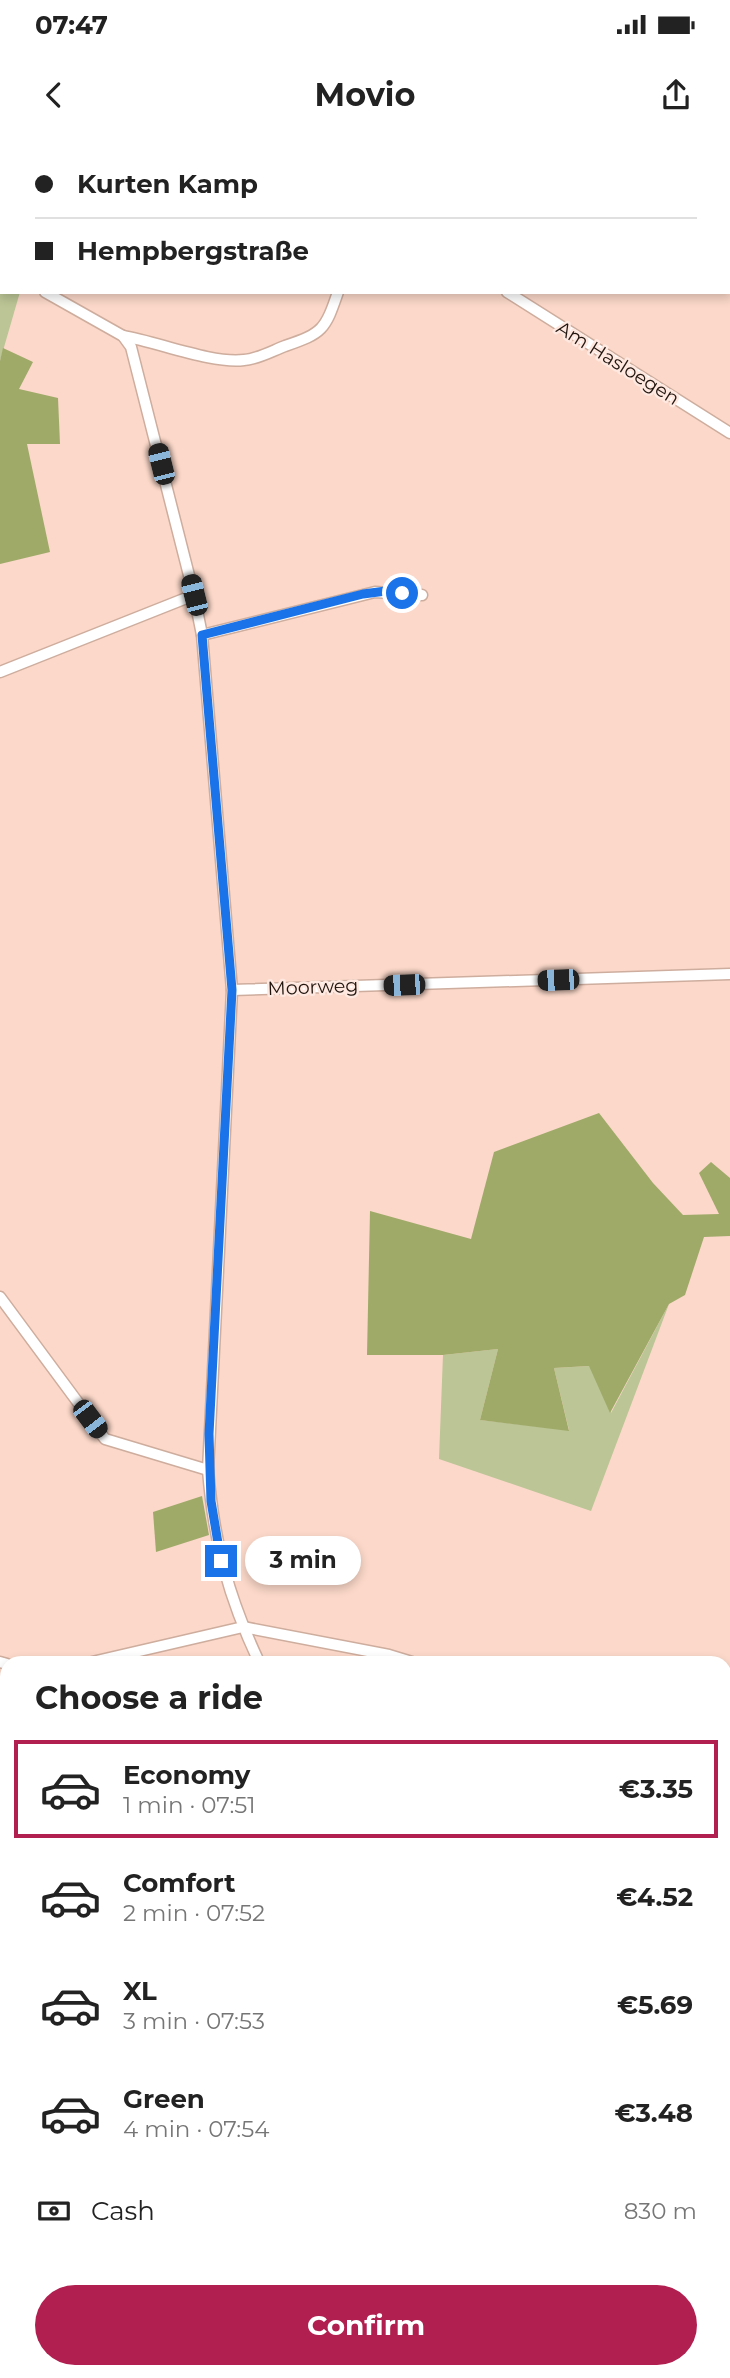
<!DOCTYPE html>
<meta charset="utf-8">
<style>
:root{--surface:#fff;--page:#f2f2f2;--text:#222;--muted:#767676;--line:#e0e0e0;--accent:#b01f4f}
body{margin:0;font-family:Montserrat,sans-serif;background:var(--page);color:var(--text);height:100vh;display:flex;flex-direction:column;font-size:26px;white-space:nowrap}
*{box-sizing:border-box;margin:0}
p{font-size:23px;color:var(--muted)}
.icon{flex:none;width:38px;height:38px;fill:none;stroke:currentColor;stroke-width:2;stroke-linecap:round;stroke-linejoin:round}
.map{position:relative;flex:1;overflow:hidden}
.side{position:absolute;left:0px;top:1516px;width:732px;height:723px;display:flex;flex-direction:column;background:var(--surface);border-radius:21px 21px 0 0;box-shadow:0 4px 10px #0003}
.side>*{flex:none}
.banner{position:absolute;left:0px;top:0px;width:732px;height:154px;box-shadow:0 4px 10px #0003;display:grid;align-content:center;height:154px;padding:0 35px;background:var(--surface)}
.end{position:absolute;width:32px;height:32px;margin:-16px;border:9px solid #1a73e8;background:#fff;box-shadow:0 0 0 4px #fff}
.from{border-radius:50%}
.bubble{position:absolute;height:49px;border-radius:24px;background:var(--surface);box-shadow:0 4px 10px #0003;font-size:23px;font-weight:700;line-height:49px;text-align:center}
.car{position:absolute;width:21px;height:42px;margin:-21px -10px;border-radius:9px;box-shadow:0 0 5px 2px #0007;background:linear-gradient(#222 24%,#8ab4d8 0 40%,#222 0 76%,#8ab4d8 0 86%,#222 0)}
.banner b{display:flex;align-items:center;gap:24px;height:66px;font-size:26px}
.banner b+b{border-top:2px solid var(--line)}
.banner i{width:18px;height:18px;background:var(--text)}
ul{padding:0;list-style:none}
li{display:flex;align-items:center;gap:21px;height:98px;margin:0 14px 10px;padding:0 21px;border:4px solid transparent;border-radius:0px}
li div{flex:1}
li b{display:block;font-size:26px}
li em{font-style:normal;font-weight:700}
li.current{border-color:var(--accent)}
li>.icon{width:63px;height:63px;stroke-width:1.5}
h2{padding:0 35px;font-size:32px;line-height:84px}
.pay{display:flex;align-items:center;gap:18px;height:77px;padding:0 35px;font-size:26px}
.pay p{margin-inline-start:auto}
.cta{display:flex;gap:14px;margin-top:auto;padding:14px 35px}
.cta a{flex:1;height:80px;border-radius:42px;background:var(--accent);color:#fff;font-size:28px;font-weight:700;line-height:80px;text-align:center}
.status{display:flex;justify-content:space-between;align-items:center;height:49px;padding:0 35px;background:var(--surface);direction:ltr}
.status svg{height:19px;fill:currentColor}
header{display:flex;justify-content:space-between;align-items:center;height:91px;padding:0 35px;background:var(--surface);font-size:32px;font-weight:700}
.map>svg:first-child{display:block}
</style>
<div class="status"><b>07:47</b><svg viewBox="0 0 49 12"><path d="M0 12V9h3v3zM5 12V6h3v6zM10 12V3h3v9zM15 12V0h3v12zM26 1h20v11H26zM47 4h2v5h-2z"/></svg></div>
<header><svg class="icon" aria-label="back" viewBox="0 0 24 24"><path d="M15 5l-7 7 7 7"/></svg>Movio<svg class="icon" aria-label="share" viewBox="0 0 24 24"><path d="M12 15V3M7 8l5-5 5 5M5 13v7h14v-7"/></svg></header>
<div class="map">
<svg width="730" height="2238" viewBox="0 0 730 2238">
<rect width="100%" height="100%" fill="#fbd8c9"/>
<polygon fill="#eacfcd" points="0,2002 7,2003 7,2094 0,2091"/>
<g fill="#bbc595">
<polygon points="0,135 2,152 20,152 0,221"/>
<polygon points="669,1164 591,1371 439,1319 443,1215 498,1209 480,1280 569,1290 554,1228 590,1226 611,1273"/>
</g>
<g fill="#9faa69">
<polygon points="3,208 33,222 19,249 58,258 60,304 27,304 50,412 0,424 0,221"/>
<polygon points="599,973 653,1043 683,1075 719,1074 699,1033 711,1022 730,1038 730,1096 704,1097 685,1155 669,1164 610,1273 589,1226 554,1228 569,1291 480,1280 498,1209 443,1215 367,1215 370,1071 471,1099 494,1012"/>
<polygon points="202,1356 209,1395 156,1412 153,1372"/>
</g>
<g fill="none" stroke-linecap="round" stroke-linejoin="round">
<defs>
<g id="street">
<polyline points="0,121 2,123"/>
<path d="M 45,152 L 123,196 L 131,207 L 194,455 L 202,495 L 232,850 L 208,1330 C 214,1403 228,1456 259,1522"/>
<polyline points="507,152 730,293"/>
<path d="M 123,196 C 158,202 212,224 244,220 C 258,219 272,211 285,206 C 323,193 325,190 338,152"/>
<polyline points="202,495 375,452 422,455"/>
<polyline points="0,532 194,455"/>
<polyline points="232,850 730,834"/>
<polyline points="0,1157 105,1299 208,1330"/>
<polyline points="0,1522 7,1524"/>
<polyline points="92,1522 243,1487 389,1515 412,1522"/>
<polyline points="0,2102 7,2105"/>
<polyline points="0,2206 7,2210"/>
<polyline points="41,2231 51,2238"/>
<polyline points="284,2231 301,2238"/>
<polyline points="434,2231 436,2238"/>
</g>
<g id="secondary">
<polyline points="724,1680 730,1565"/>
<polyline points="724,1808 726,1905 730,1934"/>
<polyline points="724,2023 729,1974"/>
<polyline points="695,2238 696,2231"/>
</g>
</defs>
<use href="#street" stroke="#cead9e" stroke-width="13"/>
<use href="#secondary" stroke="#cead9e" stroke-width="18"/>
<use href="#street" stroke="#fff" stroke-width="10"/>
<use href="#secondary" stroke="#f7d8d8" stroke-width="14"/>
</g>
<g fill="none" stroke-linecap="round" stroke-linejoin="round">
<polyline stroke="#1a73e8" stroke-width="9" points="221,1421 211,1361 209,1294 232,850 202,495 363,454 386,451 402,453"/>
</g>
<g text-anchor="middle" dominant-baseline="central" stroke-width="5" stroke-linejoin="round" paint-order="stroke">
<g font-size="19" fill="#211510" stroke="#fee8df">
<text transform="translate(618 223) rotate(32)">Am Hasloegen</text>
<text transform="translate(313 847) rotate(-2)">Moorweg</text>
</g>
</g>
</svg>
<i class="end from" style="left:402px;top:453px"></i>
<i class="end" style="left:221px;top:1421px"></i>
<div class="bubble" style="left:245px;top:1396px;width:116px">3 min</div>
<i class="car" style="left:161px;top:324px;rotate:346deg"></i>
<i class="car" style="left:194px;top:455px;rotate:346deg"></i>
<i class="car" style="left:558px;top:840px;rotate:268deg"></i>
<i class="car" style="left:404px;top:845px;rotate:268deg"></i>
<i class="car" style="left:90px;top:1279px;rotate:143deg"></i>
<div class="banner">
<b><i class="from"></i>Kurten Kamp</b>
<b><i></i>Hempbergstraße</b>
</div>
<section class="side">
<h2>Choose a ride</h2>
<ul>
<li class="current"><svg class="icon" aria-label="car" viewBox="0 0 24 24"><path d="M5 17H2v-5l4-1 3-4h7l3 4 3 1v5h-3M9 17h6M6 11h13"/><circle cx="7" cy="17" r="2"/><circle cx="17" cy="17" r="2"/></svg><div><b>Economy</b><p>1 min · 07:51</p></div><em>€3.35</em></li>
<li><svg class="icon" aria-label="car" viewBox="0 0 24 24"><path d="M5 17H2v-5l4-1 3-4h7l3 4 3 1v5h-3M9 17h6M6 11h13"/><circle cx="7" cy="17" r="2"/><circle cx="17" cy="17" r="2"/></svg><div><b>Comfort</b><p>2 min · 07:52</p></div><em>€4.52</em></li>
<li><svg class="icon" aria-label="car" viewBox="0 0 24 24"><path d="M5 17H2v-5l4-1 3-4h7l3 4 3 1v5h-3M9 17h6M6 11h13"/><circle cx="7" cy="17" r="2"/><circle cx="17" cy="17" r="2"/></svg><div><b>XL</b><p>3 min · 07:53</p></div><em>€5.69</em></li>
<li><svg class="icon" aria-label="car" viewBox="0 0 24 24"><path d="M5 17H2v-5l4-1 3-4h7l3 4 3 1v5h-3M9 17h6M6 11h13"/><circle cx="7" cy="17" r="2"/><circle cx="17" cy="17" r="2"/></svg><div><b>Green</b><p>4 min · 07:54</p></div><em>€3.48</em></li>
</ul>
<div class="pay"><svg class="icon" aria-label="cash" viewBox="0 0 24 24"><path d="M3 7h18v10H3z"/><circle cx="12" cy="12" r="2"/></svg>Cash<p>830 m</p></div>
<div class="cta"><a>Confirm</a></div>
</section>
</div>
